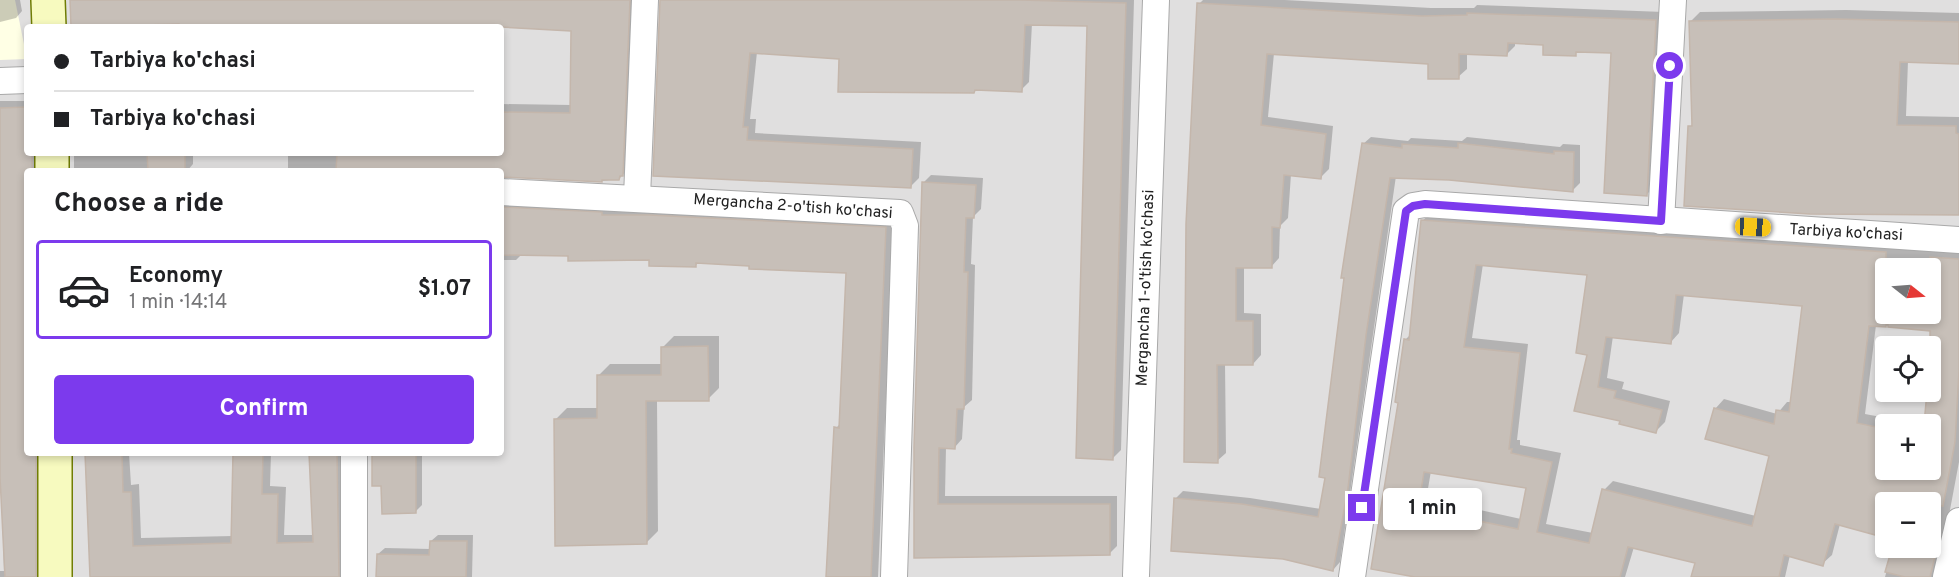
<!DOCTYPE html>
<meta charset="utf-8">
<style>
:root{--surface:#fff;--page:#f6f6f6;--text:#202124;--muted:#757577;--line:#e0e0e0;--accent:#7c3aed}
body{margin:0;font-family:Overpass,sans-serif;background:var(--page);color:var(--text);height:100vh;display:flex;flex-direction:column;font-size:22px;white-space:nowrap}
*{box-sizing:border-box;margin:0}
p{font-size:20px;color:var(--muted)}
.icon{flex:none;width:33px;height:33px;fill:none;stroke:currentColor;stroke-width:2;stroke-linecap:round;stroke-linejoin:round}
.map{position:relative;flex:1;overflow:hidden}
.details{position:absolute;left:24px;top:168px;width:480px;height:288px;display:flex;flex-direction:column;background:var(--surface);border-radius:6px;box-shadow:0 3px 9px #0003}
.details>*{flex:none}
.top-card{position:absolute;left:24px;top:24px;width:480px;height:132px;border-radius:6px;box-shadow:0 3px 9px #0003;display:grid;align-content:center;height:132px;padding:0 30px;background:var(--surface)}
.needle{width:39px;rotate:107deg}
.buttons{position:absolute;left:1875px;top:258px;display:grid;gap:12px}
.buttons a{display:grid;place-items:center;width:66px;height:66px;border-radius:6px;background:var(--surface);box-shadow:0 3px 9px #0003;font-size:30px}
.end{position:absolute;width:27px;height:27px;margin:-14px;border:8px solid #7c3aed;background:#fff;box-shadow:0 0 0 3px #fff}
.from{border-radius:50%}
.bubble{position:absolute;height:42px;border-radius:6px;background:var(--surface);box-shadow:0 3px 9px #0003;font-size:20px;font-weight:700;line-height:42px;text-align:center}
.car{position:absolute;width:18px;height:36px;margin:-18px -9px;border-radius:8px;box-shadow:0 0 4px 2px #0007;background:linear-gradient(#f5c518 24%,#345 0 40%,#f5c518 0 76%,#345 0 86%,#f5c518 0)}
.top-card b{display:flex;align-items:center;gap:21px;height:57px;font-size:22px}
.top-card b+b{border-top:2px solid var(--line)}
.top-card i{width:15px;height:15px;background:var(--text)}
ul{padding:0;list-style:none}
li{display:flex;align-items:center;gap:18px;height:99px;margin:0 12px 9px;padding:0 18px;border:3px solid transparent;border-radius:6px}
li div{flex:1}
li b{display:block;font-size:22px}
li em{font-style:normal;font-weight:700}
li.current{border-color:var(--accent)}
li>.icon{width:54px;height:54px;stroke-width:1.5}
h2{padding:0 30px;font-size:27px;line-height:72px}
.button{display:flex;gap:12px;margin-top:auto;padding:12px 30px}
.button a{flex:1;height:69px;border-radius:6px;background:var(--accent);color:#fff;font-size:24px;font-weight:700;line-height:69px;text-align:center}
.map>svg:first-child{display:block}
</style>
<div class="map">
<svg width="1959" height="577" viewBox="0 0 1959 577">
<rect width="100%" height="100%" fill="#f2efe9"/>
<path fill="#e0dfdf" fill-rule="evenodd" d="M 0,0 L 1959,0 L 1959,577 L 0,577 ZM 27,27 L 501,27 L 501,153 L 27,153 ZM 27,171 L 501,171 L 501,453 L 27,453 ZM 1886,268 L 1930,268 L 1930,314 L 1886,314 ZM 1886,346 L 1930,346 L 1930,392 L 1886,392 ZM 1886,424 L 1930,424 L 1930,470 L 1886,470 ZM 1886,502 L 1930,502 L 1930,548 L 1886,548 Z"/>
<polygon fill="#ffffe5" points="0,0 15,0 27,59 0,60"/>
<g fill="#0003" fill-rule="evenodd">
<polygon points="0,0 20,0 22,11 16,18 0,22"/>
<polygon points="71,0 637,0 627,170 619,179 602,181 501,176 501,171 248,171 288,169 288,153 501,153 501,104 572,105 573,29 483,25 181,27 181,22 137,22 137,27 72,27"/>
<polygon points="661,0 1134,0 1121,450 1113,458 1088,25 1032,23 1029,82 1021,90 977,88 974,91 841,58 757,52 750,119 756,119 755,133 921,142 919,178 911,186 654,175"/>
<polygon points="1203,0 1285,0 1431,8 1474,8 1477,5 1664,12 1655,186 1646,195 1613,52 1579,50 1575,54 1545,44 1515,42 1515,46 1507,54 1467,53 1467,69 1458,77 1429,62 1274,53 1268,117 1333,126 1329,169 1321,177 1291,174 1288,218 1280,226 1279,258 1271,267 1244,266 1244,313 1261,314 1261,355 1253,364 1225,363 1226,453 1217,461 1199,4"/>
<polygon points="1846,10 1959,13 1959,63 1908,61 1906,116 1959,117 1959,213 1690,127 1693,123 1691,21 1700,12"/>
<polygon points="0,101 27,101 27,153 39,153 39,171 27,171 27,453 45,453 47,577 0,577 0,571 4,571 0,449"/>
<polygon points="1371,137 1408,141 1411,138 1462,141 1467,137 1560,147 1563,144 1580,145 1580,183 1572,191 1449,178 1396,176 1340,562 1333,570 1176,498 1183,491 1250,498 1321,509 1363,144"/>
<polygon points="74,153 193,153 193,164 187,171 74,171"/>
<polygon points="931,175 983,178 981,209 973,217 971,264 975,265 972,400 964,407 962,439 955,447 946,447 945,496 1117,496 1117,546 1109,554 916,556 923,183"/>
<polygon points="501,196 894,219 878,577 828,577 836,428 841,423 847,272 699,262 696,265 650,259 569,255 522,254 516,260 501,260"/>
<path d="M 1432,212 L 1959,250 L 1959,462 L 1940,563 L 1945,577 L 1885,577 L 1893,548 L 1930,548 L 1930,502 L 1886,502 L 1840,524 L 1832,555 L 1822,564 L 1790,555 L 1785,577 L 1693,577 L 1696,562 L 1634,547 L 1625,577 L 1420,577 L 1400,402 L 1405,340 L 1411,334 L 1422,221 ZM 1483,264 L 1589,273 L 1588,353 L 1576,410 L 1622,420 L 1656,431 L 1665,422 L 1670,401 L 1622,389 L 1624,382 L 1607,378 L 1613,336 L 1670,343 L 1679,333 L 1684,294 L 1804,305 L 1791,402 L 1787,402 L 1777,414 L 1724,399 L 1715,409 L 1771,455 L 1756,516 L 1613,481 L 1604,490 L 1593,533 L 1546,524 L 1561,453 L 1520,445 L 1520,440 L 1517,440 L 1528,344 L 1472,338 ZM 1886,268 L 1930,268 L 1930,314 L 1886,314 ZM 1876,325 L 1934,329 L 1930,392 L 1928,392 L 1925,424 L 1930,424 L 1930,470 L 1886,470 L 1886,424 L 1918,424 L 1865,414 ZM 1431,471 L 1528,487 L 1521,519 L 1480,510 L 1476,514 L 1425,506 Z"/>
<polygon points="674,336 719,336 719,388 708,399 657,400 658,531 646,543 555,420 567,408 599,408 598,376 610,364 663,364 663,347"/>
<polygon points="87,453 129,453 131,485 139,484 141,538 233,536 235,453 271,453 270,486 286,487 284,535 314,535 311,453 344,453 348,577 91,577"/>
<polygon points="373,453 422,453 422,505 415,512 382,484"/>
<polygon points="438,535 473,535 472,577 378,577 378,554 385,548 431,549 431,541"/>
</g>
<g fill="#c7bfb8" stroke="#c4b6ab" stroke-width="1.5" fill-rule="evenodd">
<polygon points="70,0 630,0 623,176 620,176 619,180 602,180 602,182 501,177 501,171 336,171 337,153 501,153 501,112 570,113 571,31 501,27 179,27 179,24 71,27"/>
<polygon points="660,0 1021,0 1126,3 1113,460 1076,458 1087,26 1025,25 1022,92 975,90 974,93 838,92 839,59 750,53 743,127 748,127 747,140 913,149 911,188 653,176"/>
<polygon points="1197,3 1422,16 1467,15 1467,13 1656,20 1647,196 1604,193 1611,53 1576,52 1576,56 1543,55 1543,45 1508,43 1507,56 1459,54 1459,79 1428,79 1428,64 1267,54 1261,125 1326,134 1321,179 1284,175 1280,228 1272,227 1272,268 1236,268 1236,321 1253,321 1253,365 1217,365 1218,463 1184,462 1186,224"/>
<polygon points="1836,19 1959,22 1959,64 1900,62 1897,125 1956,126 1956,133 1959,134 1959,215 1810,214 1684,206 1688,126 1692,126 1689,21"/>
<polygon points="27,107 27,153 32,153 32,171 27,171 27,453 36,453 36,577 5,577 0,477 0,108"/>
<polygon points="1362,143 1402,148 1402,144 1458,148 1458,143 1554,154 1554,151 1574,152 1573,192 1449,180 1390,178 1366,335 1348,488 1333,571 1283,559 1171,551 1174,498 1242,504 1318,517 1325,478 1319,477 1344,278 1341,278"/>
<polygon points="147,153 185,153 185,171 148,171"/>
<polygon points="922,182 976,185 974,218 966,218 964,272 968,272 964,409 957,409 955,449 939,448 938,504 1110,504 1110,555 914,558 914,447"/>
<polygon points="501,207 602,212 602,215 649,215 886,227 871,577 826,577 834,427 839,428 846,273 749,269 749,266 696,263 696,267 649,266 649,260 568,261 568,256 501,255"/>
<path d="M 1421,220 L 1886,252 L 1886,327 L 1869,326 L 1857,423 L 1886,429 L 1886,470 L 1930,470 L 1930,424 L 1924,424 L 1927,392 L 1930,392 L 1930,331 L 1888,327 L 1888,314 L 1930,314 L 1930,257 L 1959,259 L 1959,371 L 1955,442 L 1943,506 L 1886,495 L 1886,538 L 1835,524 L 1823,566 L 1784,555 L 1779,577 L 1691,577 L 1695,563 L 1628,547 L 1620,577 L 1415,577 L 1371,569 L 1398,403 L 1395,402 L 1404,339 L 1409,340 ZM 1476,265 L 1587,275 L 1576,353 L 1587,355 L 1574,411 L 1620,421 L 1619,424 L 1656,433 L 1662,410 L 1614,398 L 1616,391 L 1598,387 L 1606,337 L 1671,344 L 1676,295 L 1802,306 L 1789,412 L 1776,410 L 1774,424 L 1714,408 L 1705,439 L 1769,456 L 1752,526 L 1602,489 L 1589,543 L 1537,532 L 1552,462 L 1511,453 L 1512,449 L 1509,449 L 1520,353 L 1464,347 ZM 1424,472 L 1526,488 L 1518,529 L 1469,519 L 1468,523 L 1417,515 Z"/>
<polygon points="708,346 709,401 646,401 647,544 555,546 554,419 597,418 597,375 661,375 661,347"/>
<polygon points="85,453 122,453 123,492 131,492 133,546 231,543 233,453 263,453 262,494 278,494 277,543 313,542 309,453 337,453 339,577 90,577"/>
<polygon points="372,453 416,453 416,513 382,514 381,486 372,486"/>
<polygon points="430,541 467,541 466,577 376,577 377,554 429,555"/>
<polygon points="1892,548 1937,548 1930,577 1905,577 1885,572"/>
</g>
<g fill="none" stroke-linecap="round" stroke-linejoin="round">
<defs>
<g id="minor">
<polyline points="0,81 27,80"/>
<polyline points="501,192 900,213 905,226 894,577"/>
<polyline points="637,197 645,0"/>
<polyline points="1661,221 1673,0"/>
<polyline points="354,453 354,577"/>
<polyline points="1136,575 1156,0"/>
<polyline points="1352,577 1406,211 1413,206 1425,204 1959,240"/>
<polyline points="1946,577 1959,521"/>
</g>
<g id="secondary">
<polyline points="48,0 49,27"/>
<polyline points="52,153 52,171"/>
<polyline points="55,577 55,453"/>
</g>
</defs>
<use href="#minor" stroke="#a9a9a9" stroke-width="28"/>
<use href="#secondary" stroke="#707d05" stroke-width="36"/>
<use href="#minor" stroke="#fff" stroke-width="26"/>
<use href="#secondary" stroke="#f7fabf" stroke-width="33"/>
</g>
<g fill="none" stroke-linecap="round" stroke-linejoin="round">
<polyline stroke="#7c3aed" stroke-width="8" points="1362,508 1406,211 1413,206 1425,204 1661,221 1670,66"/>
</g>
<g text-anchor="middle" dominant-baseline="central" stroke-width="4.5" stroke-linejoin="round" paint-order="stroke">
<g font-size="16" fill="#222" stroke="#fff">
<text transform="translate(793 207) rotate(4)">Mergancha 2-o'tish ko'chasi</text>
<text transform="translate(1846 233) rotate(3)">Tarbiya ko'chasi</text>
<text transform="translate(1146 288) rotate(-88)">Mergancha 1-o'tish ko'chasi</text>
</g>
</g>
</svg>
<div class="buttons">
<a><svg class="needle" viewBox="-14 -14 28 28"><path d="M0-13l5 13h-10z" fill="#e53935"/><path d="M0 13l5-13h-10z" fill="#757577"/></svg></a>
<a><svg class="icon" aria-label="locate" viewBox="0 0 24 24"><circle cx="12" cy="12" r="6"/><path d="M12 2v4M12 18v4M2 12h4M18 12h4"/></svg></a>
<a>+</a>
<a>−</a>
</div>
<i class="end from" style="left:1670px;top:66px"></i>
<i class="end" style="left:1362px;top:508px"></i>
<div class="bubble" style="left:1383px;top:488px;width:99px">1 min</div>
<i class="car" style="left:1753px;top:227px;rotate:93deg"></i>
<div class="top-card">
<b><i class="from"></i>Tarbiya ko'chasi</b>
<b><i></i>Tarbiya ko'chasi</b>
</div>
<section class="details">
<h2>Choose a ride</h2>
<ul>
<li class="current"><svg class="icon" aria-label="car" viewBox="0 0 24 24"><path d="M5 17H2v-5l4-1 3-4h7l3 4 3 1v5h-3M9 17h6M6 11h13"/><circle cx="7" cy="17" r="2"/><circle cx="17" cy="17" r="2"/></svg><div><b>Economy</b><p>1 min · 14:14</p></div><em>$1.07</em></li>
</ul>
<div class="button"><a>Confirm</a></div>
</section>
</div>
